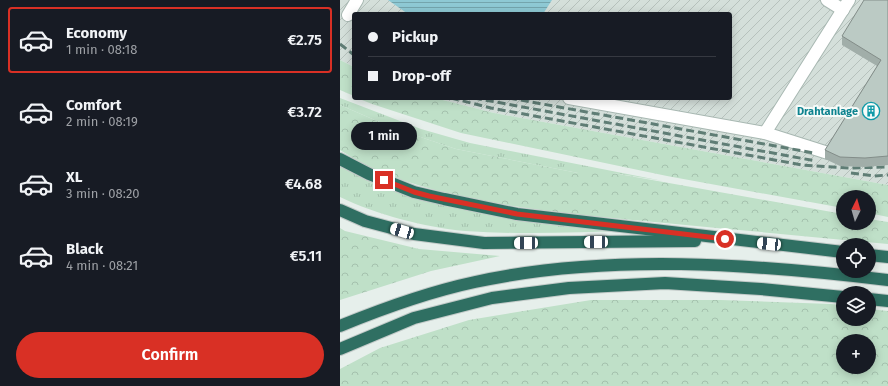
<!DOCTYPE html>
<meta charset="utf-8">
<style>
:root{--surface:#171b24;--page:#20242c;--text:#f1f3f6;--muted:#9ea1a6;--line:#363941;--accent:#d93025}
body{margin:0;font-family:"Fira Sans",sans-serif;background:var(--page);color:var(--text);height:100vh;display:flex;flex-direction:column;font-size:15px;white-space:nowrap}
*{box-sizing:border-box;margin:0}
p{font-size:13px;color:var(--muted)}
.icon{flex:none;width:22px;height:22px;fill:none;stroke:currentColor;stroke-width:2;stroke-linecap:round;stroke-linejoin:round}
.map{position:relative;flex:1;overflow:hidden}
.details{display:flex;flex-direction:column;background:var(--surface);width:340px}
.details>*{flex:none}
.top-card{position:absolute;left:12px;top:12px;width:380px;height:88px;border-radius:4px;box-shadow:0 2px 10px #0003;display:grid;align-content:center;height:88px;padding:0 16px;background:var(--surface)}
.needle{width:26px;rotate:5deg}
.buttons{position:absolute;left:496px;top:190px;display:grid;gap:8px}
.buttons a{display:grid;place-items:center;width:40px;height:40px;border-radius:50%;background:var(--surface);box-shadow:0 2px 10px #0003;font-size:20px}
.end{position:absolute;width:18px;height:18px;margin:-9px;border:5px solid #d93025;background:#fff;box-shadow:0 0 0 2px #fff}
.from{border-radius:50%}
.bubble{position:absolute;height:28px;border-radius:14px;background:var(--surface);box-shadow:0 2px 10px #0003;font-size:13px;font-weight:600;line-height:28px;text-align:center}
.car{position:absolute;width:12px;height:24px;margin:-12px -6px;border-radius:5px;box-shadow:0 0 3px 1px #0007;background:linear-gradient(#fff 24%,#345 0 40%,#fff 0 76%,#345 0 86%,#fff 0)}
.top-card b{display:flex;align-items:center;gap:14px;height:38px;font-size:15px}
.top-card b+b{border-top:1px solid var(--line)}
.top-card i{width:10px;height:10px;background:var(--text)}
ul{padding:7px 0 0;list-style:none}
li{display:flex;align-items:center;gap:12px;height:66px;margin:0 8px 6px;padding:0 8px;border:2px solid transparent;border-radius:4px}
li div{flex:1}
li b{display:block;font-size:15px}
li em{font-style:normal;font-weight:600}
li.active{border-color:var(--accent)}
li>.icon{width:36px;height:36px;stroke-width:1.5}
.cta{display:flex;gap:8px;margin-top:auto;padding:8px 16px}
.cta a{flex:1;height:46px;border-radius:24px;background:var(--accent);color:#fff;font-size:16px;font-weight:600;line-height:46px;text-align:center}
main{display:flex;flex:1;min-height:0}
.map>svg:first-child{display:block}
</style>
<main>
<section class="details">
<ul>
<li class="active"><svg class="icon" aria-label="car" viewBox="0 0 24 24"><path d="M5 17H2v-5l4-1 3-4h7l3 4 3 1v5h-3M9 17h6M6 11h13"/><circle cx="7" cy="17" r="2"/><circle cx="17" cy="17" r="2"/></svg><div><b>Economy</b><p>1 min · 08:18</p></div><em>€2.75</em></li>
<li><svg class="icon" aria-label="car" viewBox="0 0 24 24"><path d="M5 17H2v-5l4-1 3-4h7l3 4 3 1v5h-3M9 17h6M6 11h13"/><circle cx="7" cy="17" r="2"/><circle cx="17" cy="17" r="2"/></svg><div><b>Comfort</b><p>2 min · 08:19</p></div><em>€3.72</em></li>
<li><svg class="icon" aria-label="car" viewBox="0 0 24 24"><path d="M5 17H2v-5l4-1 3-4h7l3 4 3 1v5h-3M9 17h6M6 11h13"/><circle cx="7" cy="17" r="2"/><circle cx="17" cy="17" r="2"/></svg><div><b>XL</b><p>3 min · 08:20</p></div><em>€4.68</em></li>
<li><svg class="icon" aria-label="car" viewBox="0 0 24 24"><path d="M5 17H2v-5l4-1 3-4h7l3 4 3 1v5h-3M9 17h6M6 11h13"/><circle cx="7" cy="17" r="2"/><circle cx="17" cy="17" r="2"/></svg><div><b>Black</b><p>4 min · 08:21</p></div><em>€5.11</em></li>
</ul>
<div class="cta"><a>Confirm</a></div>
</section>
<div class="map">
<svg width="548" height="386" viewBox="0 0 548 386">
<defs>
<pattern id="industrial-furrows" width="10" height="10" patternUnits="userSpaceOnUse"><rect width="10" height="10" fill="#d4dfda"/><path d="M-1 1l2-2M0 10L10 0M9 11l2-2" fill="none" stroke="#b6c1bc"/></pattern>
<pattern id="grass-tufts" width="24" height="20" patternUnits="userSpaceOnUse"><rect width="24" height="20" fill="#bfe0c8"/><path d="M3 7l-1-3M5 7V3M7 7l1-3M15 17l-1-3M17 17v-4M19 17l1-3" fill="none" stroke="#a4c1ad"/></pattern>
<pattern id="forest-crowns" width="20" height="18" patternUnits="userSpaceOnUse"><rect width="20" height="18" fill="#bfe0c8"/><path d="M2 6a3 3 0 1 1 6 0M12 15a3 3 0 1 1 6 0" fill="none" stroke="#a4c1ad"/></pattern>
<pattern id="water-rules" width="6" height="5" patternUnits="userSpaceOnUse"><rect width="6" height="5" fill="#8ec9d4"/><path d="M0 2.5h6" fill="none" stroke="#74a5ad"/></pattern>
</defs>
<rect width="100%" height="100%" fill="#e6efeb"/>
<polygon fill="url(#industrial-furrows)" points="0,0 548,0 548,185 154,113 95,98 390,98 390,14 14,14 14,67 0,60"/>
<g fill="url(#grass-tufts)">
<polygon points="0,98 81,129 130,143 323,181 273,173 238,173 116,149 51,127 0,105"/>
<path d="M 0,163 L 28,178 L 292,231 C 237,232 181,235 125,231 C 84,227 37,215 0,197 Z"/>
</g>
<g fill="url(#forest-crowns)" fill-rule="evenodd">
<polygon points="0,60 14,67 14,96 0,90"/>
<polygon points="17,98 95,98 154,113 548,185 548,217 529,213 529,197 503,197 503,208 327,176 121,133 32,104"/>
<path d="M 0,105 L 51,127 L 116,149 L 238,173 L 273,173 L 503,214 L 503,223 L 529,223 L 529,219 L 548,222 L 548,244 C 474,237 399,230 325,223 C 230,214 117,206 29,167 C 19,162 10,156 0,150 Z"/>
<polygon points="0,228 5,231 79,249 160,256 91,271 0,300"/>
<path d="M 251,300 L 381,300 L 490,304 L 503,305 L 503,319 L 529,319 L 529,309 L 548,311 L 548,386 L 0,386 L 0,369 L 40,348 L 129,320 ZM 503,341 L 529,341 L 529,367 L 503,367 Z"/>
</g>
<polygon fill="url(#water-rules)" points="48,0 212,0 203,14 68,14"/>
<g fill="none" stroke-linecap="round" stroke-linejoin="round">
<defs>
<g id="minor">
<polyline points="487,0 503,10"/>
<polyline points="8,15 17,0"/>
<polyline points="229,98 425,133 488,153"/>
<polyline points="425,133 509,0"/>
</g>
<g id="highway">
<polyline points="0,159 29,174 74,192 104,199 177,214 503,252"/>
<polyline points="0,210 25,221 74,234 144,243 355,241"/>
<polyline points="529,255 548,257"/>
<polyline points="529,299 548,301"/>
<path d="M 0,326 C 44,308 88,292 135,282 C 267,253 414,264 548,280"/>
<polyline points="0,349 74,318 152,298 229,288 325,283 421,289 503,297"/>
</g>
</defs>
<use href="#minor" stroke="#a8b8b2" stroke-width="14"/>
<use href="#highway" stroke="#c2cac8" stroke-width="14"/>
<use href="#minor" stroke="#fff" stroke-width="12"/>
<use href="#highway" stroke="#2f6f62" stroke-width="12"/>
<g stroke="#5f7d75" stroke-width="3" stroke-dasharray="8 4" stroke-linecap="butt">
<polyline points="0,44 14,55"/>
<polyline points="111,98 151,108 462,165 509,168 548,167"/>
<polyline points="134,98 476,161"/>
<polyline points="169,98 474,153"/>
<polyline points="511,173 534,176 548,175"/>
</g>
</g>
<polygon fill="#a1aea9" points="548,0 548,165 525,167 500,166 485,159 485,150 537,66 502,45 502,36"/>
<polygon fill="#bbcac4" stroke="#838d89" points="524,0 548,0 548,156 525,158 500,157 485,150 541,60 502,36"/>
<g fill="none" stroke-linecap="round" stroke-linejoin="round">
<polyline stroke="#d93025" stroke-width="5" points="44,180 74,192 89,196 177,214 385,239"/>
</g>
<defs>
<symbol id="building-ring" viewBox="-11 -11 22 22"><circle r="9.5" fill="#f7fbf9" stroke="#0f9aa8" stroke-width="1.5"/><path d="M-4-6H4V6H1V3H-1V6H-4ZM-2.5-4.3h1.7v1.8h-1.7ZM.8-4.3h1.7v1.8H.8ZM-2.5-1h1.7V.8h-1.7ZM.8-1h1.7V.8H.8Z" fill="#0f9aa8"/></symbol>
</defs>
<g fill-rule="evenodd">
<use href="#building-ring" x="521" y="101" width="20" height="20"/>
</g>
<g text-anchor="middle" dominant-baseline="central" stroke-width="4" stroke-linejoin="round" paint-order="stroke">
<g font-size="11" font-weight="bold" fill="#0d838f" stroke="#f7fbf9" text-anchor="end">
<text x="518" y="111">Drahtanlage</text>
</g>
</g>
</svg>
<div class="buttons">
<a><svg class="needle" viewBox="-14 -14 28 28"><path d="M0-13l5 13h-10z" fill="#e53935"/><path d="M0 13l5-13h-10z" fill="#9ea1a6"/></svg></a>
<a><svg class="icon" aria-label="locate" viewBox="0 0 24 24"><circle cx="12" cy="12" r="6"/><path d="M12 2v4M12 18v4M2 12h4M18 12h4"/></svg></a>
<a><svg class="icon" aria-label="layers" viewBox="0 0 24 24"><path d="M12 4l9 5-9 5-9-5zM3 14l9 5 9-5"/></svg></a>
<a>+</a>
</div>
<i class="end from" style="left:385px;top:239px"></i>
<i class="end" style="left:44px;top:180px"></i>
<div class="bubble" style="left:11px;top:122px;width:66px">1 min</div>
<i class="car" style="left:62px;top:231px;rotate:286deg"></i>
<i class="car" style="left:256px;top:242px;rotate:269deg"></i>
<i class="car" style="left:186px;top:243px;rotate:269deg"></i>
<i class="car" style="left:429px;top:244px;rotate:276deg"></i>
<div class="top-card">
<b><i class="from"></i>Pickup</b>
<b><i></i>Drop-off</b>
</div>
</div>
</main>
